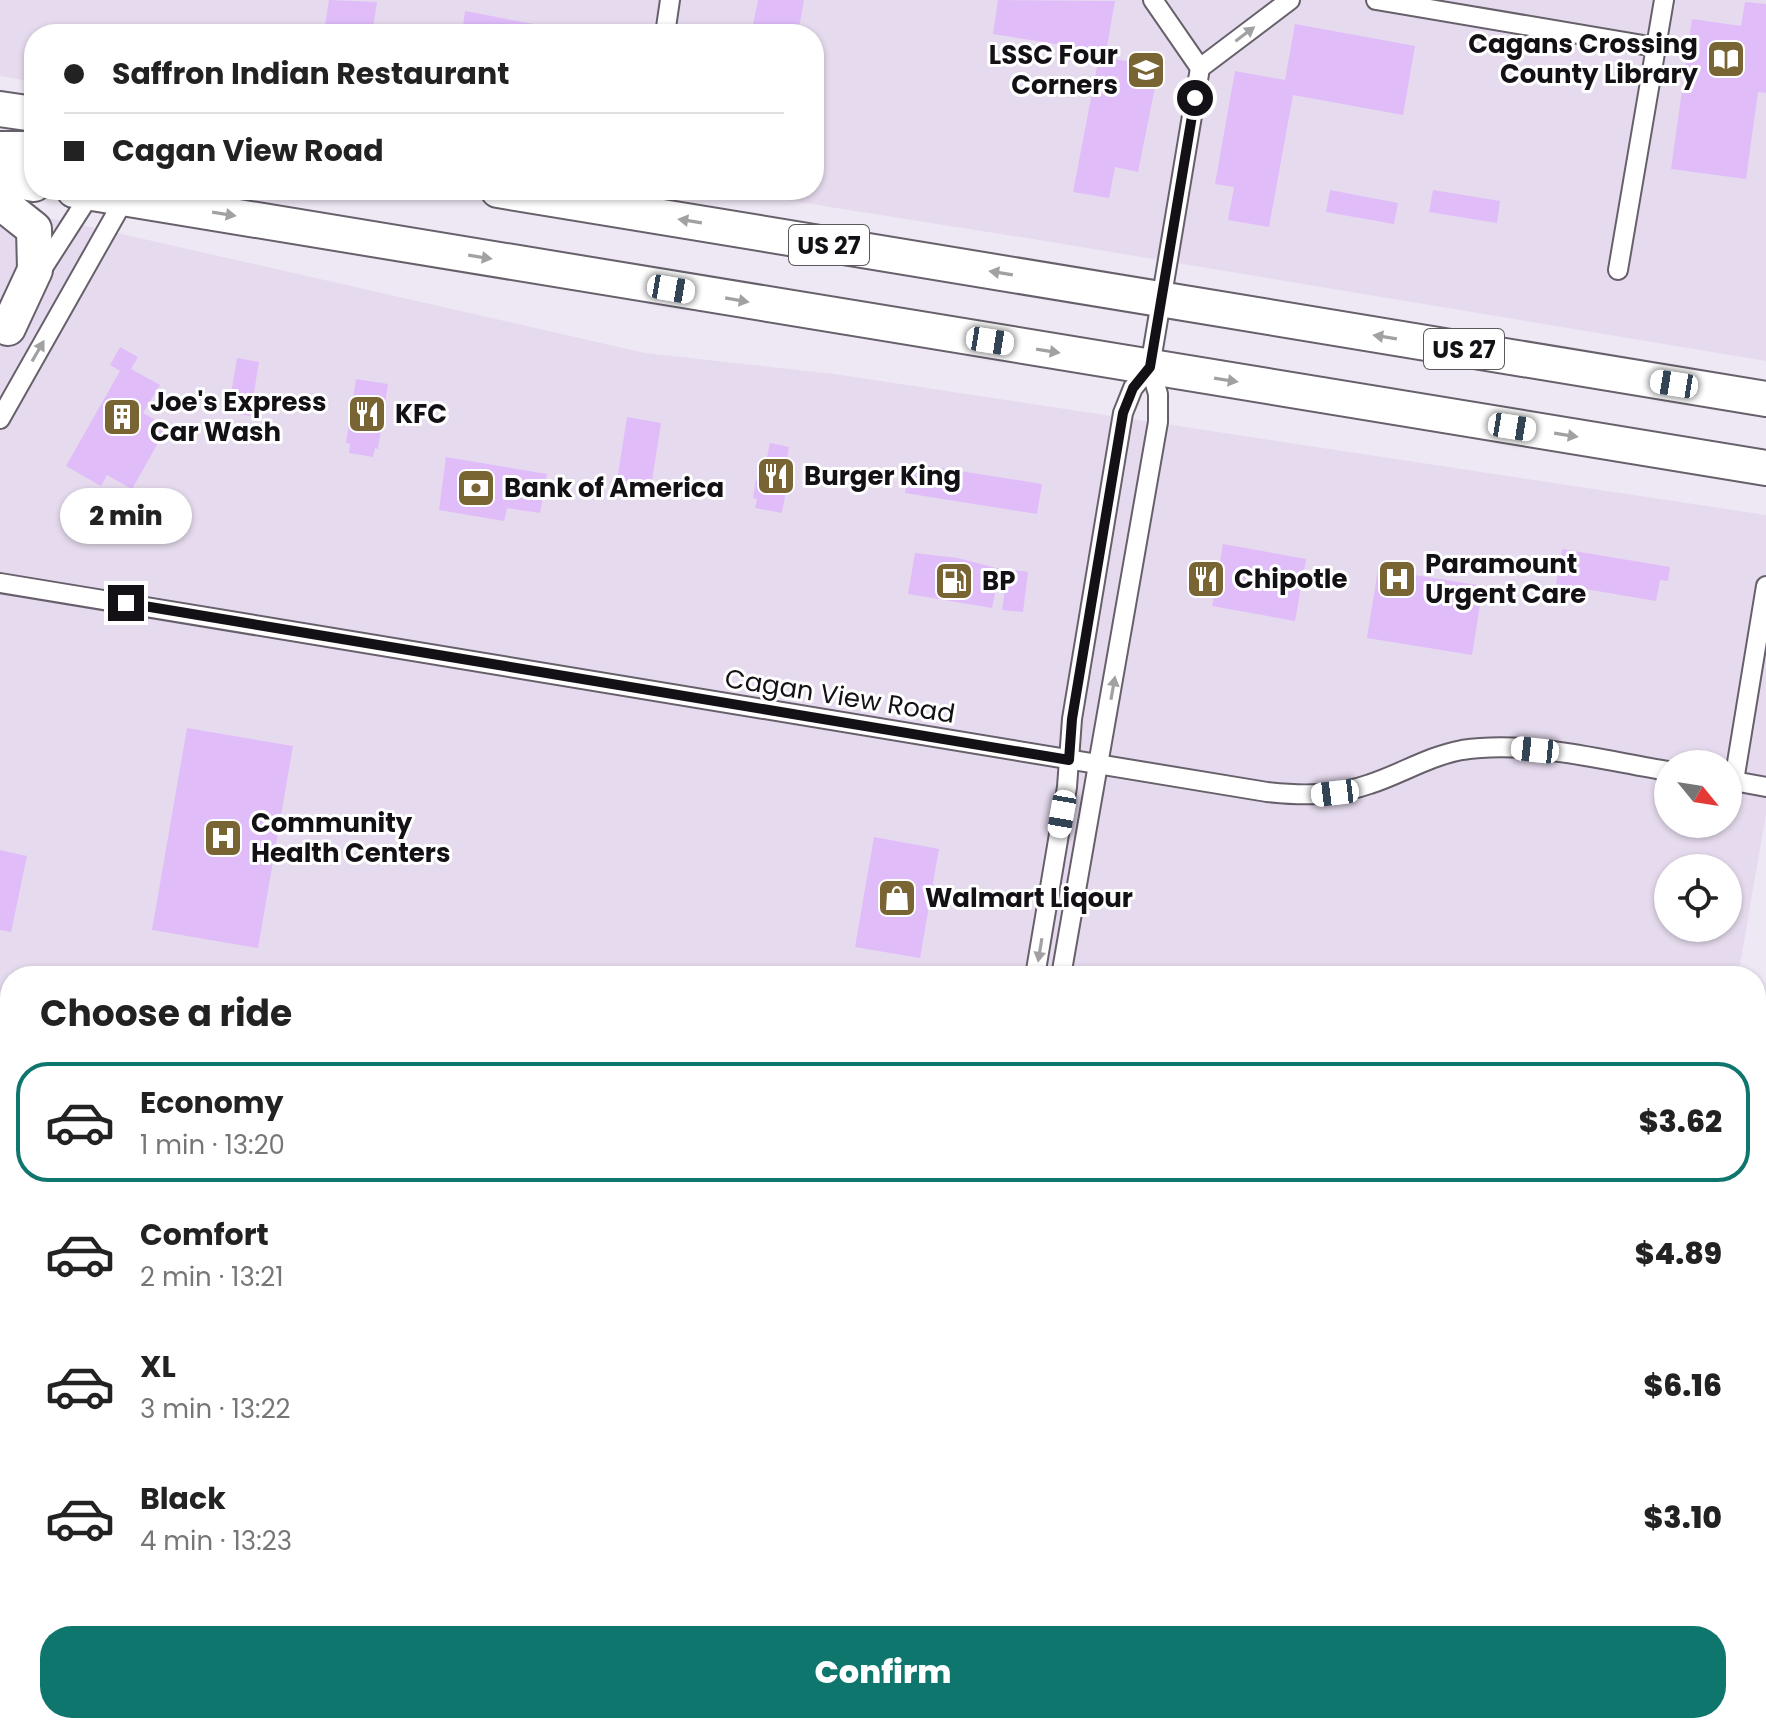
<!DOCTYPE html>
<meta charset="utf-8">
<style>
:root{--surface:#fff;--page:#f6f6f6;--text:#222;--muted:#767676;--line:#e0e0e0;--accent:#0f766e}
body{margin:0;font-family:Poppins,sans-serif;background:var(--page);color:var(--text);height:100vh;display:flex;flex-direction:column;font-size:30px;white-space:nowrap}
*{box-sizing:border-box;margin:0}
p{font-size:26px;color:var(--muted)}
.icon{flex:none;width:44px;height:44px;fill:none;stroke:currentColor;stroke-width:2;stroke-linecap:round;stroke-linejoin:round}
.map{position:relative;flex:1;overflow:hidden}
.side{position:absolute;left:0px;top:966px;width:1766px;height:768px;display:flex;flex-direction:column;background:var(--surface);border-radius:32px 32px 0 0;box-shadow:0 2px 6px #0004}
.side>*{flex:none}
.banner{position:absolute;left:24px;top:24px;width:800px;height:176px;border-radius:32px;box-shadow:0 2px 6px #0004;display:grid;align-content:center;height:176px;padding:0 40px;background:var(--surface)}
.needle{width:52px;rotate:120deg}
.fabs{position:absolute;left:1654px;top:750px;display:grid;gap:16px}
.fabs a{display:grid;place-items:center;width:88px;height:88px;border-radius:50%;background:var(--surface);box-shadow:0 2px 6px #0004;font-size:40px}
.end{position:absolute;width:36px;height:36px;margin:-18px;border:10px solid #141116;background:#fff;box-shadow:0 0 0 4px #fff}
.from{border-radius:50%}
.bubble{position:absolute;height:56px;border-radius:28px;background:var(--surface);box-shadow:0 2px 6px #0004;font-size:26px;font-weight:800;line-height:56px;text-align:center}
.car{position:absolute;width:24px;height:48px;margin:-24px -12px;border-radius:10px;box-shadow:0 0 6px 2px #0007;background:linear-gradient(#fff 24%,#345 0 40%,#fff 0 76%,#345 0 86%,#fff 0)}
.banner b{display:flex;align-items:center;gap:28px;height:76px;font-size:30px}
.banner b+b{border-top:2px solid var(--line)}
.banner i{width:20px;height:20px;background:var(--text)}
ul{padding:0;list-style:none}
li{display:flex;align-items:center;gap:24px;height:120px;margin:0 16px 12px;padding:0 24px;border:4px solid transparent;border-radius:32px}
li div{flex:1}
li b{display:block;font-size:30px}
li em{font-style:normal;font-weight:800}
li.active{border-color:var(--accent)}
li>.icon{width:72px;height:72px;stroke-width:1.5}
h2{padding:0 40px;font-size:36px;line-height:96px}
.action{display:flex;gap:16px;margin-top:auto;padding:16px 40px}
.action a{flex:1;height:92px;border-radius:32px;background:var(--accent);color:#fff;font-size:32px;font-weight:800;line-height:92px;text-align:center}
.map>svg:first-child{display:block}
</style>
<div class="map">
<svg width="1766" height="1734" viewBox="0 0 1766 1734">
<rect width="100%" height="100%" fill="#eee7f4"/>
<g fill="#e6dbee" fill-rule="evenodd">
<polygon points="0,0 1766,0 1766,361 1039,240 723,190 814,190 814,34 34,34 34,82 0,76"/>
<path d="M 0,211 L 60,220 L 645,353 L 834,374 L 1766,515 L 1766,814 L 1738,976 L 10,976 L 10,1132 L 0,1144 ZM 1668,764 L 1728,764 L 1728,824 L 1668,824 ZM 1668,868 L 1728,868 L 1728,928 L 1668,928 Z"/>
<polygon points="1766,1212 1766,1264 1756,1273 1756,1215"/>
<polygon points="371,1724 975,1724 973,1734 451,1734"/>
<polygon points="1297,1724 1347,1724 1340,1734 1290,1734"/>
</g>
<g fill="#a4ecad">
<polygon points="10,1132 10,1724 371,1724 451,1734 0,1734 0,1144"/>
<polygon points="1766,1264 1766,1734 1720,1734 1689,1724 1756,1724 1756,1273"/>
<polygon points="1347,1724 1598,1724 1590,1734 1340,1734"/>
</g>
<polygon fill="#63baf1" points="1015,1724 1240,1724 1233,1734 1014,1734"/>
<g fill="#e0bcf9">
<polygon points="329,0 377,2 372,34 331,33 325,26"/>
<polygon points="758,0 804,0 798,34 751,34"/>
<polygon points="998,0 1115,1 1106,52 993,34"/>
<polygon points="1745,2 1766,4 1766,93 1758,92 1746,179 1671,169 1692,19 1741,26"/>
<polygon points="465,11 570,31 569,34 462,34"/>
<polygon points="1295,24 1415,46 1403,115 1293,95 1269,227 1228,220 1234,187 1215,184 1235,71 1285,80"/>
<polygon points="1099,56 1159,67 1138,172 1115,167 1109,198 1073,192"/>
<polygon points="1330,190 1398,203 1394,224 1326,212"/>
<polygon points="1433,190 1500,201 1497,223 1429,212"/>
<polygon points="120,347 138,357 131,369 160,385 143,413 167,427 132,489 107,475 101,486 66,466 120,371 110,365"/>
<polygon points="237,358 259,362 250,416 228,412"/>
<polygon points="356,379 388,384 378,449 375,448 373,457 349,453 350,444 346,443"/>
<polygon points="627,417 661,423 651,487 646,486 645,493 627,490 628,483 617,481"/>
<polygon points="770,443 789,447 785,472 789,473 782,513 755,508 757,499 753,498 756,479 762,481"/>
<polygon points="446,457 547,474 540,513 507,508 504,521 439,510"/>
<polygon points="910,463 1042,484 1037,514 905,493"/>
<polygon points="1223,544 1306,559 1295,621 1212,606"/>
<polygon points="1562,549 1670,567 1668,581 1660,580 1656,601 1556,584"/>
<polygon points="915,553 958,558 1000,569 992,608 908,594"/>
<polygon points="1008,569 1028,572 1023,612 1002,610"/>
<polygon points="1378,569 1483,586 1472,655 1367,638"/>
<polygon points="187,728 293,746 258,948 152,930"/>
<polygon points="874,837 939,849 920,958 855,947"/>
<polygon points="0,850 27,856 11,932 0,930"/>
</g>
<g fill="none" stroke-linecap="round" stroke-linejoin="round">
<defs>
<g id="street">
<polyline points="1153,0 1200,68"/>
<polyline points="1376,0 1655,47"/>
<polyline points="665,34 670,0"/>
<polyline points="1618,270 1664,0"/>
<polyline points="39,274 91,193"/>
<polyline points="1150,367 1200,68 1290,0"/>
<polyline points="0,419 125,198"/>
<path d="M 0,583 L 1267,792 C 1303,796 1336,796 1370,784 C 1401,774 1429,756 1462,750 C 1529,740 1601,760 1668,771"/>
<polyline points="1728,780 1766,787"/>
<polyline points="1734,781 1766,586"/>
<polyline points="1035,976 1067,787 1072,719 1123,413 1133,388 1150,367"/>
<polyline points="1061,976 1158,422 1158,394 1150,367"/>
<polyline points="915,1734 917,1724"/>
</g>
<g id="highway">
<polyline points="0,109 34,114"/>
<polyline points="0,149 34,149"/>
<polyline points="0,178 34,184"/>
<polyline points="74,190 1766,468"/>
<polyline points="498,190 1766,399"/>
<polyline points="0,202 34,229 35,270 8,328"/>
</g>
</defs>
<use href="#street" stroke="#67606b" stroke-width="22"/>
<use href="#highway" stroke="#67606b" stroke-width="38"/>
<use href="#street" stroke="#fff" stroke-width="18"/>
<use href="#highway" stroke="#fff" stroke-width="34"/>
</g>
<defs><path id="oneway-solid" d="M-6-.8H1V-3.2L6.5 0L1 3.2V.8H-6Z" transform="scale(2)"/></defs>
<g fill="#a1a0a2">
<use href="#oneway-solid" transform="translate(1245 34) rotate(-37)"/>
<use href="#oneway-solid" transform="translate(224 214) rotate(9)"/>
<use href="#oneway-solid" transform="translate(690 221) rotate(-171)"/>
<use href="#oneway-solid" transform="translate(480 257) rotate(9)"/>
<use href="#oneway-solid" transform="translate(1001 273) rotate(-171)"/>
<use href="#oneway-solid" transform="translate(737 300) rotate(10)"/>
<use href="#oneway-solid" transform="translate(1385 337) rotate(-171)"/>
<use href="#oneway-solid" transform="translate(38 351) rotate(-60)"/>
<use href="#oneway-solid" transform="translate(1048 351) rotate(9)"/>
<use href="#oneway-solid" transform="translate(1226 380) rotate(9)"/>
<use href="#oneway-solid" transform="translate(1566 435) rotate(9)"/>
<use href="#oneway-solid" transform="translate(1113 688) rotate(-80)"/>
<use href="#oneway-solid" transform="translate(1040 950) rotate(99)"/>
</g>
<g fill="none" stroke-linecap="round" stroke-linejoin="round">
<polyline stroke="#141116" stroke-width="10" points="126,603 1069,760 1072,719 1123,413 1133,388 1150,367 1195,98"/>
</g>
<defs>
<symbol id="library-square" viewBox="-11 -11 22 22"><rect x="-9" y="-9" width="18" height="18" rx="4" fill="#796434" stroke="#fff"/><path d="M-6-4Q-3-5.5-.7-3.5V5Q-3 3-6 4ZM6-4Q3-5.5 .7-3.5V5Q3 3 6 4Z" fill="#fff"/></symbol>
<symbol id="university-square" viewBox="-11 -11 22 22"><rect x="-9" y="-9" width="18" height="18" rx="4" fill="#796434" stroke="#fff"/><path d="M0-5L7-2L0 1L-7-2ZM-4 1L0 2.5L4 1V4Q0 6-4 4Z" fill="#fff"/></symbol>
<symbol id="restaurant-square" viewBox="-11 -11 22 22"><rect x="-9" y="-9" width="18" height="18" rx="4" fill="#796434" stroke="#fff"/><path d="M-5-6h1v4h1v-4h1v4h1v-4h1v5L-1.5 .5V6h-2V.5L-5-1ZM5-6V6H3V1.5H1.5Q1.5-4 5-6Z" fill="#fff"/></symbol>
<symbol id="building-square" viewBox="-11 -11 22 22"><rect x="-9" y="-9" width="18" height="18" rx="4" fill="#796434" stroke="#fff"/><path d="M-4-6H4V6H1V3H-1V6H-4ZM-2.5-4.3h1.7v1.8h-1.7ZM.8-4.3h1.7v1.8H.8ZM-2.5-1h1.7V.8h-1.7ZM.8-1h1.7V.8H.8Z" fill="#fff"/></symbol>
<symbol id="bank-square" viewBox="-11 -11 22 22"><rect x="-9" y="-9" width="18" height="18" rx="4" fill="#796434" stroke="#fff"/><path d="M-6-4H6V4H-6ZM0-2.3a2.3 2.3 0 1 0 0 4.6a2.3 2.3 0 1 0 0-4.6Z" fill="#fff"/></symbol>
<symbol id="hospital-square" viewBox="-11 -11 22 22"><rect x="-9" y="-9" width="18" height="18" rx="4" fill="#796434" stroke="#fff"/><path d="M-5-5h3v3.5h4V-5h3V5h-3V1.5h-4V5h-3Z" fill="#fff"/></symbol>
<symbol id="fuel-square" viewBox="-11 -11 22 22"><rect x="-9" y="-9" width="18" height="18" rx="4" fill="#796434" stroke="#fff"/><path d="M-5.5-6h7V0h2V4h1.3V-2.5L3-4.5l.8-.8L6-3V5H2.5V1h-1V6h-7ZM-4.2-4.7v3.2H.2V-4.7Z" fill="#fff"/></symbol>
<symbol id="shop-square" viewBox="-11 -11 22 22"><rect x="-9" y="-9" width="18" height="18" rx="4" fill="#796434" stroke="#fff"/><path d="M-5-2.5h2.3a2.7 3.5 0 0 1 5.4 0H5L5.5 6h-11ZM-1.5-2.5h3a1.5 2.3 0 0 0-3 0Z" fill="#fff"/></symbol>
</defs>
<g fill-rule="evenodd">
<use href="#library-square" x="1704" y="37" width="44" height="44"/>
<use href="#university-square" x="1124" y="48" width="44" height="44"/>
<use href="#restaurant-square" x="345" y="392" width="44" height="44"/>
<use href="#building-square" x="100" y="395" width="44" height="44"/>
<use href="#restaurant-square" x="754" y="454" width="44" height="44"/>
<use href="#bank-square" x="454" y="466" width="44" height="44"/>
<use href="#restaurant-square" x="1184" y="557" width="44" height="44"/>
<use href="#hospital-square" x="1375" y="557" width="44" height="44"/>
<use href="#fuel-square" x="932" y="559" width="44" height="44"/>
<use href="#hospital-square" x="201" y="816" width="44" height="44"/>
<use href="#shop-square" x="875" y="876" width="44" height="44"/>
</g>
<g text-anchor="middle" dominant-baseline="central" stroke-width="6" stroke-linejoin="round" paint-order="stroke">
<g fill="#fff" stroke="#5a585c" stroke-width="2">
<rect x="789" y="225" width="80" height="40" rx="6"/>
<rect x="1424" y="329" width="80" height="40" rx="6"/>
</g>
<g font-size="24" font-weight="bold" fill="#141116">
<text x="829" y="245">US 27</text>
<text x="1464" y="349">US 27</text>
</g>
<g font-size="26" font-weight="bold" fill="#141116" stroke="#fff" text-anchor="start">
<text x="1698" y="44" text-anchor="end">Cagans Crossing<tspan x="1698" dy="30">County Library</tspan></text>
<text x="1118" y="55" text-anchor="end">LSSC Four<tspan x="1118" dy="30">Corners</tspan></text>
<text x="150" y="402">Joe's Express<tspan x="150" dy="30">Car Wash</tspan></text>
<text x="395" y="414">KFC</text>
<text x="804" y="476">Burger King</text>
<text x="504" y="488">Bank of America</text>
<text x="1425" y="564">Paramount<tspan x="1425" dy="30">Urgent Care</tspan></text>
<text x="1234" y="579">Chipotle</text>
<text x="982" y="581">BP</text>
<text x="251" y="823">Community<tspan x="251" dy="30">Health Centers</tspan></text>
<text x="925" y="898">Walmart Liqour</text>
</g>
<g font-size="26" fill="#141116" stroke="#fff">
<text transform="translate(840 696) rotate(9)">Cagan View Road</text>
</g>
</g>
</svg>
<div class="fabs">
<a><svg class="needle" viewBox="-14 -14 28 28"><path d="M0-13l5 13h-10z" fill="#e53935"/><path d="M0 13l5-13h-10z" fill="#767676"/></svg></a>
<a><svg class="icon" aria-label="locate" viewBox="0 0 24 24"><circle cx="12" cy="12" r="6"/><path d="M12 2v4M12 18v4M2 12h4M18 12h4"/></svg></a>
</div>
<i class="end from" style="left:1195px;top:98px"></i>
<i class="end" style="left:126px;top:603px"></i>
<div class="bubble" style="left:60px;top:488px;width:132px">2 min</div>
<i class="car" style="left:671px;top:289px;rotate:100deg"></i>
<i class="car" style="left:990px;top:341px;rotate:99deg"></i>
<i class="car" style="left:1674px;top:384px;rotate:279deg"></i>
<i class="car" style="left:1512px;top:427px;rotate:99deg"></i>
<i class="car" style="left:1535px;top:750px;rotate:276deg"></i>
<i class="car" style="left:1335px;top:793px;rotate:263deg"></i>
<i class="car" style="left:1062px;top:814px;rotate:190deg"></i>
<div class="banner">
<b><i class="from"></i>Saffron Indian Restaurant</b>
<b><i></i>Cagan View Road</b>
</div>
<section class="side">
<h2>Choose a ride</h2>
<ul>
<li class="active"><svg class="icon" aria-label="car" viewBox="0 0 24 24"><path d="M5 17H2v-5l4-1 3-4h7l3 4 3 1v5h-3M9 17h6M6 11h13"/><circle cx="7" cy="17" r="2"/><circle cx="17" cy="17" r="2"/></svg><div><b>Economy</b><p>1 min · 13:20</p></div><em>$3.62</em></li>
<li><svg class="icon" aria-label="car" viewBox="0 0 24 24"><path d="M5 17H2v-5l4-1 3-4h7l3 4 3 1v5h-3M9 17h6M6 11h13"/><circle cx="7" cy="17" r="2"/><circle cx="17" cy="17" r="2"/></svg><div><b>Comfort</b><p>2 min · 13:21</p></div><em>$4.89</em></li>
<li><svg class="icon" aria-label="car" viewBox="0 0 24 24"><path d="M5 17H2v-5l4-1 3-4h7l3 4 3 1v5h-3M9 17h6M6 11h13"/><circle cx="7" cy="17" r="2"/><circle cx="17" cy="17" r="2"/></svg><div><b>XL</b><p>3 min · 13:22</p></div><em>$6.16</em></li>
<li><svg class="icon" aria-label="car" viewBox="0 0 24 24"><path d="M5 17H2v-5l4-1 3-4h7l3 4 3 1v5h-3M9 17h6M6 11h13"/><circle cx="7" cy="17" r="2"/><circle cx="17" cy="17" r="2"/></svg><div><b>Black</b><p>4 min · 13:23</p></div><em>$3.10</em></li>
</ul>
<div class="action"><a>Confirm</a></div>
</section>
</div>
